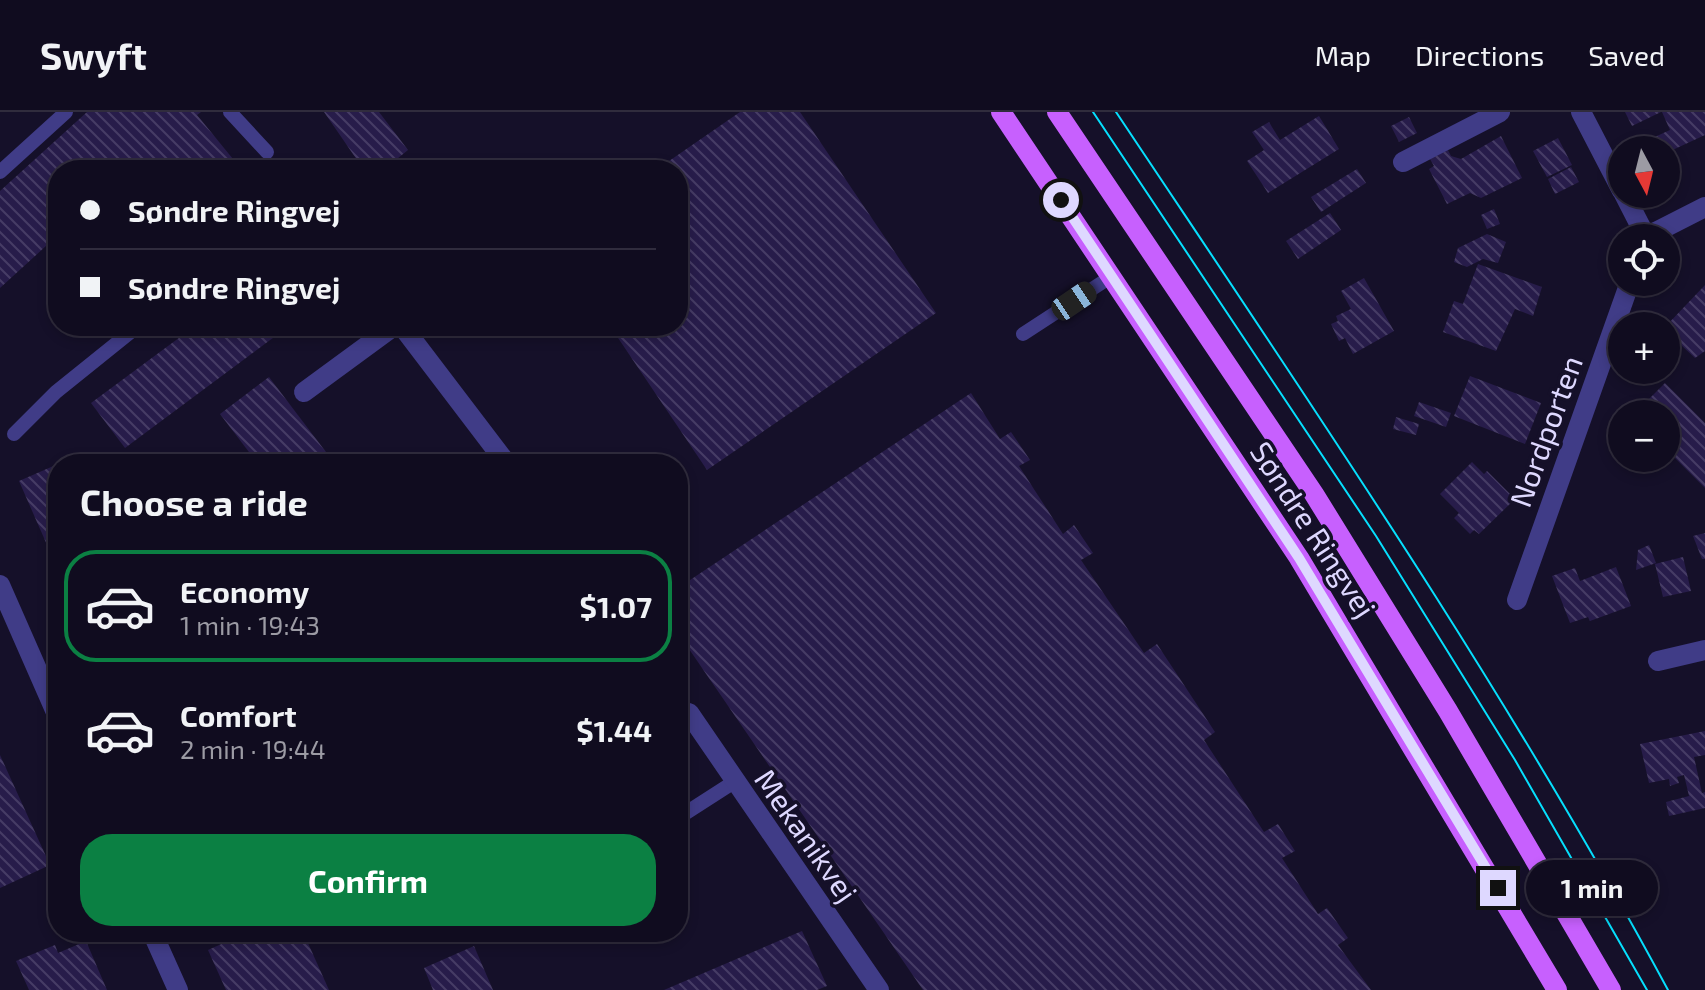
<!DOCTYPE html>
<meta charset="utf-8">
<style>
:root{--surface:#100c1f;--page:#191528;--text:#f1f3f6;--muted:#9c9ba4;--line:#302c3d;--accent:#0b8043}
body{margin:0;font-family:"Exo 2",sans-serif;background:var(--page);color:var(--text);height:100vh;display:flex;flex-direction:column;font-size:30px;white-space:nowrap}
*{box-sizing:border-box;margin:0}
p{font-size:26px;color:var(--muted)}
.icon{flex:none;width:44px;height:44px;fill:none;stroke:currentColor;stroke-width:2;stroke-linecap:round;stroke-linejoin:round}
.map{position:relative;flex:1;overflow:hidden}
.drawer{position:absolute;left:48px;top:342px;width:640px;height:488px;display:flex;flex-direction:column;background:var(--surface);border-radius:32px;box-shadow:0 4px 12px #0003,0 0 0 2px var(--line)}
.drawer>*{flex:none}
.banner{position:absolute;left:48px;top:48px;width:640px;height:176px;border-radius:32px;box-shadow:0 4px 12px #0003,0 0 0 2px var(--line);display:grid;align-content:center;height:176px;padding:0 32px;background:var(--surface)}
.needle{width:52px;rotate:173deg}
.buttons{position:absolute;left:1608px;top:24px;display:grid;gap:16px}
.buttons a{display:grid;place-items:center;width:72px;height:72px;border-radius:50%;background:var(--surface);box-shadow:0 4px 12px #0003,0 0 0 2px var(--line);font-size:40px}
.end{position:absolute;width:36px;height:36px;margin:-18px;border:10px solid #ded8ff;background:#111;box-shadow:0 0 0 4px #111}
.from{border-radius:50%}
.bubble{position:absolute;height:56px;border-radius:28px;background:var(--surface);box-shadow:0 4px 12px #0003,0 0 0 2px var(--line);font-size:26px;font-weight:700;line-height:56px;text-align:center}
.car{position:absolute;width:24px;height:48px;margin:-24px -12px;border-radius:10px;box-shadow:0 0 6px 2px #0007;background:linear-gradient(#222 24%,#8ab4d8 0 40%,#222 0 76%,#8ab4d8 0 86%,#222 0)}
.banner b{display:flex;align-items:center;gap:28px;height:76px;font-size:30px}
.banner b+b{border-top:2px solid var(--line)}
.banner i{width:20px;height:20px;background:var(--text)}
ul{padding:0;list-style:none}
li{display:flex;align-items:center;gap:24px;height:112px;margin:0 16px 12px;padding:0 16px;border:4px solid transparent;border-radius:32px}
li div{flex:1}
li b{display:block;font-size:30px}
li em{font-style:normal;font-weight:700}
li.active{border-color:var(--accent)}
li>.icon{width:72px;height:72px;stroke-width:1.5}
h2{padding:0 32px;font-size:36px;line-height:96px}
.action{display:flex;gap:16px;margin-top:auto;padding:16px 32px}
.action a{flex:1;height:92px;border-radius:32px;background:var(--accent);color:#fff;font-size:32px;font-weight:700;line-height:92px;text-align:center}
header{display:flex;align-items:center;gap:48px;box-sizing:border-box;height:112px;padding:0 40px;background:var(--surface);border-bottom:2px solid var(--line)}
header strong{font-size:38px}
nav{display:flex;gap:44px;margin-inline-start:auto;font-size:28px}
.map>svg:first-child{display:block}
</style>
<header>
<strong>Swyft</strong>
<nav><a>Map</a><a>Directions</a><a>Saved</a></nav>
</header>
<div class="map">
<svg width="1705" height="878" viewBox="0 0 1705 878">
<defs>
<pattern id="building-back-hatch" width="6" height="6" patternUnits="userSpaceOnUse" patternTransform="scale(2)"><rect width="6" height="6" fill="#271c4a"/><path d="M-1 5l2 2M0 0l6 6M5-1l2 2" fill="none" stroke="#463c65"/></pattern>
</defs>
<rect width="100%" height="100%" fill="#151029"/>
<g fill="url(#building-back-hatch)">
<polygon points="87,0 201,0 197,3 242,58 152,58 142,47 130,58 58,58 58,123 0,176 0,79"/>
<polygon points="324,0 379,0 408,38 392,51 397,58 364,58"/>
<polygon points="740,0 800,0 936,201 707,358 610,214 678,214 678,58 656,58"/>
<polygon points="1625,0 1661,0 1632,14"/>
<polygon points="1662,0 1705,0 1705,23 1666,41 1653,38 1648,28 1670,18"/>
<polygon points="1319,4 1339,37 1268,81 1247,49 1264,38 1252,20 1269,10 1280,28"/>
<polygon points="1409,5 1417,21 1399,30 1391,14"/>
<polygon points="1501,24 1522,66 1481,86 1470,81 1447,92 1429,57 1434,54 1430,47 1448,38 1451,44 1461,47"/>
<polygon points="1558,26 1572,53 1547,65 1533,39"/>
<polygon points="1571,55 1579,70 1555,82 1548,67"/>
<polygon points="1357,57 1366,71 1321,100 1311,85"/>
<polygon points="1494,97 1500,112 1487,117 1481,103"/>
<polygon points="1330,101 1341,118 1298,147 1286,129"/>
<polygon points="1487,122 1506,130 1498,151 1483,147 1467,155 1454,150 1458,136"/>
<polygon points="1478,152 1542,175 1533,204 1515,197 1496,239 1443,220 1454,189 1463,192"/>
<polygon points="1364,166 1394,219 1353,242 1345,226 1339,229 1331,212 1338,209 1336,204 1351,197 1341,179"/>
<polygon points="1705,173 1705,239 1695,246 1666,219 1666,214"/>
<polygon points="195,214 289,214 125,336 91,291"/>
<polygon points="1470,264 1541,291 1525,332 1454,304"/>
<polygon points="269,265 332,348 327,352 258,352 220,302"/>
<polygon points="1665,271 1705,311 1705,376 1666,337 1666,302 1634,302"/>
<polygon points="971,281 1000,327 1011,320 1030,348 1019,354 1063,422 1074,413 1093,441 1081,448 1144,541 1157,532 1215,620 1204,628 1264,720 1278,712 1295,739 1282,746 1318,802 1327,796 1348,826 1338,833 1371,878 923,878 678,521 678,476"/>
<polygon points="1419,290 1451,301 1446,315 1414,304"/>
<polygon points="1396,305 1419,312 1416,323 1393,317"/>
<polygon points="1472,350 1484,362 1487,359 1515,387 1479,422 1474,418 1470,422 1454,406 1459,401 1440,382"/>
<polygon points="58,352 58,458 19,369"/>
<polygon points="1705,421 1705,447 1702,447 1693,424"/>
<polygon points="1649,433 1656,451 1636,458 1638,438"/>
<polygon points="1683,445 1691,479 1663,485 1655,452"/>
<polygon points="1616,455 1631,494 1590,509 1588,505 1570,511 1552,464 1575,456 1580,469"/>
<polygon points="1705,619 1705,643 1694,645 1702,681 1705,680 1705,696 1669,704 1666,690 1689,684 1684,663 1677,665 1679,671 1670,674 1669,667 1649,671 1640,632"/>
<polygon points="0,643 50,753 0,776"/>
<polygon points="802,819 827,874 817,878 664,878"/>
<polygon points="248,820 303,820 329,878 226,878 208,838"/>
<polygon points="86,829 107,878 29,878 16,849 55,833 58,841"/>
<polygon points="474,834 493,878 433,878 424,856"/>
</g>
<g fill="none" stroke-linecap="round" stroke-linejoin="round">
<g stroke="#403c87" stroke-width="14">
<polyline points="230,0 267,40"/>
<polyline points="0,60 66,0"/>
<polyline points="1023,222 1112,164"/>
<polyline points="14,322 56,280 138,214"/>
<polyline points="678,706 734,670"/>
</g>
<g stroke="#403c87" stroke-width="20">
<polyline points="1581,0 1622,79"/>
<polyline points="1403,50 1500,0"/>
<polyline points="1624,82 1646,125"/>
<polyline points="1646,125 1705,95"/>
<polyline points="402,214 507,352"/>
<polyline points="304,280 394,214"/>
<polyline points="553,352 556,352"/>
<polyline points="0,473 58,605"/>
<polyline points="1517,488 1630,170"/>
<polyline points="1658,549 1705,538"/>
<polyline points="689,601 879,878"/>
<polyline points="152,820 178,878"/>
</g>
<g stroke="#c760fe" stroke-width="20">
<polyline points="1001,0 1299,446 1557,878"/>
<polyline points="1057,0 1314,382 1448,599 1611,878"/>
</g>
<g stroke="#06dffd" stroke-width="2">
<polyline points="1093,0 1376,424 1515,648 1647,878"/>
<path d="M 1116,0 C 1308,288 1504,573 1668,878"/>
</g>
</g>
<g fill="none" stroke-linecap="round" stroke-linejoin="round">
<polyline stroke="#ded8ff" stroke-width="10" points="1061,88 1299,446 1498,776"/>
</g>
<g text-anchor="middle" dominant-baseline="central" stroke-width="7" stroke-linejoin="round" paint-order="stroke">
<g font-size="30" fill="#ded8ff" stroke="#151029">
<text transform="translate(1545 319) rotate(-70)">Nordporten</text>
<text transform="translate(1314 417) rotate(57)">Søndre Ringvej</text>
<text transform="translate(807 723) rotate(55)">Mekanikvej</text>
</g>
</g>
</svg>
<div class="buttons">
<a><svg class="needle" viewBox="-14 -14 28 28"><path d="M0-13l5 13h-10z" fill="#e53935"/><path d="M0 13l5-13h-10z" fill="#9c9ba4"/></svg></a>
<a><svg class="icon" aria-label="locate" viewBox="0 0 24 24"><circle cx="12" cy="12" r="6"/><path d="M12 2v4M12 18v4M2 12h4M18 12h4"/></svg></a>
<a>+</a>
<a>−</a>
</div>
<i class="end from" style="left:1061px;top:88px"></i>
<i class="end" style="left:1498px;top:776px"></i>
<div class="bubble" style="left:1526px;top:748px;width:132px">1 min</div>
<i class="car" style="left:1074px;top:189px;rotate:56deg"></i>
<div class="banner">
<b><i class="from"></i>Søndre Ringvej</b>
<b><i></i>Søndre Ringvej</b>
</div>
<section class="drawer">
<h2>Choose a ride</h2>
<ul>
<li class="active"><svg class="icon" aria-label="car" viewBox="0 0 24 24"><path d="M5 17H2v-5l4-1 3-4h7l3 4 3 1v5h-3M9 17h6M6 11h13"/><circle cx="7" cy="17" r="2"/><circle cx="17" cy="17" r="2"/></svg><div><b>Economy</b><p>1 min · 19:43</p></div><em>$1.07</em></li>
<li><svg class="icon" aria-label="car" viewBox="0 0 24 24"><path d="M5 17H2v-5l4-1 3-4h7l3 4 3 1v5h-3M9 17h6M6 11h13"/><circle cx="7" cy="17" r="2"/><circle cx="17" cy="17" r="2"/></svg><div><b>Comfort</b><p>2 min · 19:44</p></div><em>$1.44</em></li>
</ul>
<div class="action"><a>Confirm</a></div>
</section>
</div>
